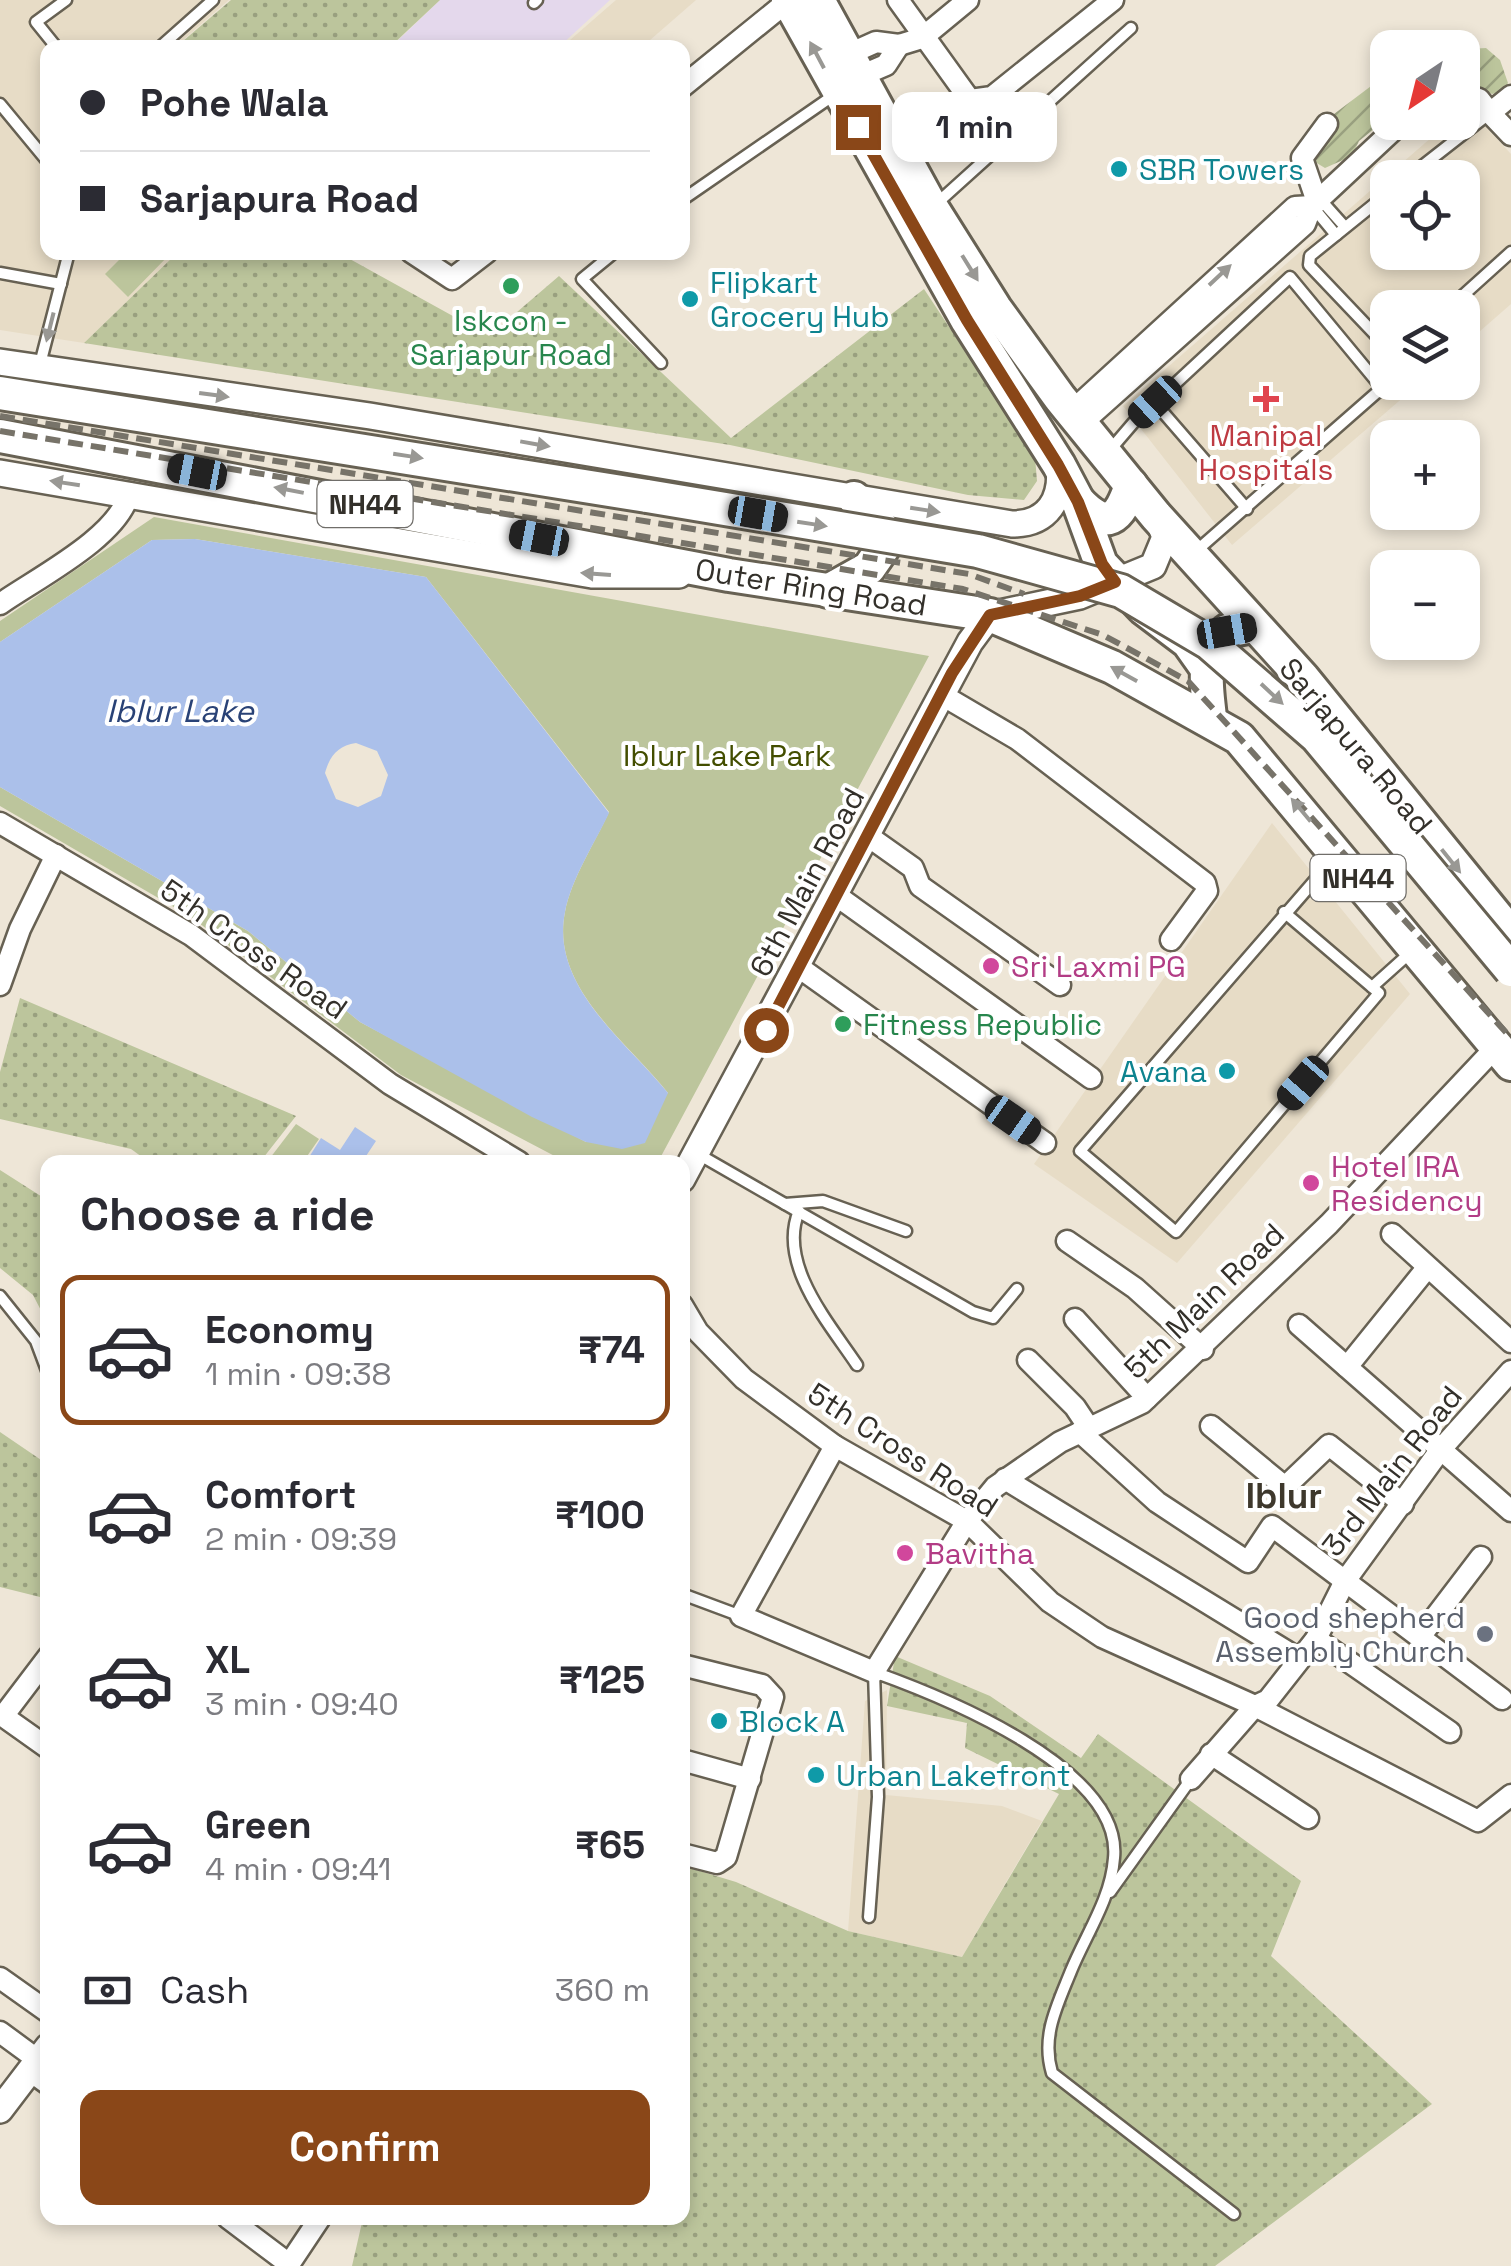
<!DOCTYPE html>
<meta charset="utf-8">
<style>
:root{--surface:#fff;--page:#f7f7f7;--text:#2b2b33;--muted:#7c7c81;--line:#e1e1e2;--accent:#8a4718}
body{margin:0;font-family:"Space Grotesk",sans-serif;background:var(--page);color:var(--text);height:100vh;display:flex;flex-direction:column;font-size:38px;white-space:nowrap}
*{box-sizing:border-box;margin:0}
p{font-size:32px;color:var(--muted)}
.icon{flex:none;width:55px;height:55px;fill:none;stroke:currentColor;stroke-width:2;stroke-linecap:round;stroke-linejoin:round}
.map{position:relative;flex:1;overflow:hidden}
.details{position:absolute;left:40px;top:1155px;width:650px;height:1070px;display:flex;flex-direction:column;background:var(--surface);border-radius:20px;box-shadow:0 5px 15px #0003}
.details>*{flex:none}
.guide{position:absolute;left:40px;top:40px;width:650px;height:220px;border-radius:20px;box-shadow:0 5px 15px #0003;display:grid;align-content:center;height:220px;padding:0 40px;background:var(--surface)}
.needle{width:65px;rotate:215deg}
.buttons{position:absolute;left:1370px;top:30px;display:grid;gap:20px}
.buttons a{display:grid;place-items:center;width:110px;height:110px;border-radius:20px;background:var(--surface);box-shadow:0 5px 15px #0003;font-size:50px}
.end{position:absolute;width:45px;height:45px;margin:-22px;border:12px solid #8a4718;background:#fff;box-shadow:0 0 0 5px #fff}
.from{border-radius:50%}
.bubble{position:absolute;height:70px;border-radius:20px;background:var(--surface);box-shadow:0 5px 15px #0003;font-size:32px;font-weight:600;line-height:70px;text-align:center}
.car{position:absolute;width:30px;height:60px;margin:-30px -15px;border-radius:12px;box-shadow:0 0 8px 2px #0007;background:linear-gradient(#222 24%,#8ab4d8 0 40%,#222 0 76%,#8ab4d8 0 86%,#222 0)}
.guide b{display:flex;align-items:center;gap:35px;height:95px;font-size:38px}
.guide b+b{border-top:2px solid var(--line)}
.guide i{width:25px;height:25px;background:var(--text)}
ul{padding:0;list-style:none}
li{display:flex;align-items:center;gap:30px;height:150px;margin:0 20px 15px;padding:0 20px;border:5px solid transparent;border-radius:20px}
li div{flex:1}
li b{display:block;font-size:38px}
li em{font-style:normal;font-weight:600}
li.selected{border-color:var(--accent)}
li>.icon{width:90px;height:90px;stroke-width:1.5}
h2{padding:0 40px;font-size:45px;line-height:120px}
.pay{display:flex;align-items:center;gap:25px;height:110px;padding:0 40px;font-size:38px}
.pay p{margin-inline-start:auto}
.action{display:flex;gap:20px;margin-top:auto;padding:20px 40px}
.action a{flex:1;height:115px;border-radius:20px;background:var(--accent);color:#fff;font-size:40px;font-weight:600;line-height:115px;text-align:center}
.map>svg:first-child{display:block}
</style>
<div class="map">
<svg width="1511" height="2266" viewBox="0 0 1511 2266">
<defs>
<pattern id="grass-dots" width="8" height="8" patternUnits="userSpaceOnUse" patternTransform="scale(2.5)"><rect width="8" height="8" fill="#bcc59c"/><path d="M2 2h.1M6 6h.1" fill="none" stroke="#99a07f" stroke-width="1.8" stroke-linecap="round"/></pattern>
<pattern id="garden-furrows" width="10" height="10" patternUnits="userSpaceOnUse" patternTransform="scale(2.5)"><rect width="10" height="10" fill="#bcc59c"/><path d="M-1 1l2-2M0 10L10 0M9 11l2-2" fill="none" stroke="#99a07f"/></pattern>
</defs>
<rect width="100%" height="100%" fill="#eee6d7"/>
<g fill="#e7dcc6" fill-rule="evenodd">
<polygon points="0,0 229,0 175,47 48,48 48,252 177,253 84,343 0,330"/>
<polygon points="616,0 696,0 642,47 562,47"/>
<path d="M 1466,106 L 1511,154 L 1511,304 L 1463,346 L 1462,308 L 1388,308 L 1388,382 L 1420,383 L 1232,545 L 1123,406 L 1448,123 L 1462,122 ZM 1388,178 L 1462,178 L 1462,252 L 1388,252 Z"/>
<polygon points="1272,823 1410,994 1177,1263 1034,1164"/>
<polygon points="887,1690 886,1795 1002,1806 1042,1821 962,1957 848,1931 865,1701"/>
</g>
<polygon fill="#e4d8ec" points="440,0 610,0 559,47 390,48"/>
<g fill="url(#grass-dots)">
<polygon points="231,0 440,0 390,47 176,47"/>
<polygon points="177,253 339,253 489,336 559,276 731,438 924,289 1035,457 1037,481 1024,500 968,495 730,445 84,343"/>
<polygon points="20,998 296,1116 260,1162 149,1162 131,1149 0,1119 0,1072"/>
<polygon points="0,1170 47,1200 47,1322 33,1295 0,1268"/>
<polygon points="0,1432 47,1464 47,1588 40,1597 0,1587"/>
<polygon points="895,1656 990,1696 1081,1758 1098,1734 1301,1881 1271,1956 1432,2104 1215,2266 352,2266 363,2218 682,2218 683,1866 736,1882 848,1931 962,1957 1059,1794 965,1748 967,1723 887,1706"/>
</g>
<g fill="#bcc59c">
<polygon points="126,253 126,252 171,253 128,297 105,274"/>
<path d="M 154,517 L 929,656 L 658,1162 L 566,1162 L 401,1075 L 191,917 L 0,806 L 0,787 L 248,931 L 360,1022 L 586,1142 L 668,1093 C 627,1041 550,987 565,912 C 571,879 595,843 609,812 L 426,577 L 195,539 L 152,540 L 0,642 L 0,621 Z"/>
<polygon points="296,1124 319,1139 303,1162 267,1162"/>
</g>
<g fill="url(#garden-furrows)">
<polygon points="1486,48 1500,60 1508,83 1502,92 1492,94 1463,79 1462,56 1468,49"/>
<polygon points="1387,74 1388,129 1379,125 1359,141 1352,156 1325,168 1310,159 1333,131 1334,114"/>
</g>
<g fill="#abc0ea" fill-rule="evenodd">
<path d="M 195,539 L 426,577 L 609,813 C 595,843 571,879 565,912 C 550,987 627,1042 668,1093 L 645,1143 L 622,1149 L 586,1142 L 532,1117 L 360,1022 L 248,931 L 0,787 L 0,642 L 152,540 ZM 356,743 L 377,751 L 388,775 L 381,796 L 358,807 L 336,799 L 325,773 C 330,755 338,746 356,743 Z"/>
<polygon points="355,1127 376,1141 362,1162 306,1162 321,1138 340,1150"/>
</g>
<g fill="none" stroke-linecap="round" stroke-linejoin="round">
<defs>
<g id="service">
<polyline points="534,3 537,0"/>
<polyline points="57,48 36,22 66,0"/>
<polyline points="159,48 213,0"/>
<polyline points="0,104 48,162"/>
<polyline points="1407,178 1490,113"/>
<polyline points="1388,193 1310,256 1309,265 1388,348"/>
<polyline points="1320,199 1345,227"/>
<polyline points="682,200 837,93"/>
<polyline points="935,205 1131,28"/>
<polyline points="1312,206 1336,235"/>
<polyline points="615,252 582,279 661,363"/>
<polyline points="0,273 61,284"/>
<polyline points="1449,308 1511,252"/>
<polyline points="39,368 69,252"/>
<polyline points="1155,403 1247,509"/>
<polyline points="1110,450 1134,422 1290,277 1382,388 1195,552"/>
<polyline points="1284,912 1379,993 1176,1232 1080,1151 1335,857"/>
<polyline points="1372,987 1411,952"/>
<polyline points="698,1154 785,1204 823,1201 906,1231"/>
<polyline points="785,1204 973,1312 993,1318 1017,1289"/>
<path d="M 799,1211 C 777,1264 829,1323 857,1365"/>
<polyline points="0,1296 36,1341 48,1373"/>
<polyline points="682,1594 741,1616"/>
<polyline points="1110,1892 1191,1779"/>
<path d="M 869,1917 L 878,1797 L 874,1672 C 941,1696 1123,1768 1114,1858 C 1111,1899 1086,1934 1071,1971 C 1057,2006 1041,2036 1052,2073 L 1234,2214"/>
</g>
<g id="minor">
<polyline points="898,0 970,100 992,97 1113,0"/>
<polyline points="847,55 876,42 899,45 922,38 968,0"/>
<polyline points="858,77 886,65 899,45"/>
<polyline points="682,87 788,1"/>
<polyline points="1462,94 1479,99 1490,113 1511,96"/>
<polyline points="1490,113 1511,135"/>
<polyline points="1317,202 1302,158 1327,124"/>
<polyline points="411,252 452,279 487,252"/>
<polyline points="1071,412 1295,207 1312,206"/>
<polyline points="1081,424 1305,224 1312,206 1402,122"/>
<path d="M 0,604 C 37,578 119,537 129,493"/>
<polyline points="942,695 1017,739 1205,883 1207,891 1171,940"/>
<polyline points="0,823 191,935 390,1084 519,1162"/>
<polyline points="868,836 913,868 920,886 1060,985"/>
<polyline points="837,896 1091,1078"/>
<polyline points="800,968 1045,1143"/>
<polyline points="0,985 20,929 56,855"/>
<polyline points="1392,1234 1511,1342"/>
<polyline points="1067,1241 1135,1288 1203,1349"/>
<polyline points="682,1305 698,1332 744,1379 835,1446 967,1521 1050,1602 1102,1637 1255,1706 1478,1821 1511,1795"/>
<polyline points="1075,1319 1147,1398"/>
<polyline points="1299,1325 1511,1511"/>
<polyline points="1028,1360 1075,1407 1089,1428"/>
<polyline points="1347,1367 1427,1268"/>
<polyline points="1211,1426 1285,1487 1329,1445 1403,1504"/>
<polyline points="1080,1432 1157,1502 1248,1562 1272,1526 1502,1699"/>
<polyline points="835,1446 741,1616 874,1672 967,1521 995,1487 1060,1442 1142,1403 1329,1224 1496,1047"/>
<polyline points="1005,1479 1299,1659"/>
<polyline points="1420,1637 1481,1557"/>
<polyline points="1316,1639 1450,1732"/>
<polyline points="682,1665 762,1685 773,1697 726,1857 717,1863 682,1854"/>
<polyline points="0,1714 48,1748"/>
<polyline points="4,1715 48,1657"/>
<polyline points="1211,1754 1308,1818"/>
<polyline points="682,1760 750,1779"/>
<polyline points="1191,1779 1255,1706 1268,1700 1316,1639 1345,1581 1441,1449 1511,1371"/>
<polyline points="0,1978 48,2012"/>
<polyline points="0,2032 38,2060"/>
<polyline points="30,2071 48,2084"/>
<polyline points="228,2218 289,2264"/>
<polyline points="288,2266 320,2218"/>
</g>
<g id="tertiary">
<path d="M 0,362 L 370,416 L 1012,524 C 1048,524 1063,499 1059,465"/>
<polyline points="0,473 592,575 679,575"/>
<polyline points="682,1179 970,642 990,615 1080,596 1153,566 1165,537 1158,519"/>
<polyline points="0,2110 48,2047"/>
</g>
<g id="primary">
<polyline points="788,0 967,320 1059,465 1078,501 1101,564 1143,608 1188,642 1205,666"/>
<polyline points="818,0 932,208 995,308 1060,398 1156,516 1303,678 1511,934"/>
<path d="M 1078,501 C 1107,532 1120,519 1131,485"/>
<path d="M 1210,718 C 1207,685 1199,656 1227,631 L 1252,626"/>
</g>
<g id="trunk">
<polyline points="0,393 647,496"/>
<polyline points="0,436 729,575 990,615 1112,667 1239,738 1511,1064"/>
<polyline points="828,591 869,568 885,545 883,529 854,498"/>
</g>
</defs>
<use href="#service" stroke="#676153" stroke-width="15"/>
<use href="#minor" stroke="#676153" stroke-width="25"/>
<use href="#tertiary" stroke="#676153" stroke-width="30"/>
<use href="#primary" stroke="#676153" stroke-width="38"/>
<use href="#trunk" stroke="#676153" stroke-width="38"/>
<use href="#service" stroke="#fff" stroke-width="10"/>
<use href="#minor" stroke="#fff" stroke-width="20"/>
<use href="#tertiary" stroke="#fff" stroke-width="25"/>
<use href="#primary" stroke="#fff" stroke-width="32"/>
<use href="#trunk" stroke="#fff" stroke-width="32"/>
<g stroke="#777369" stroke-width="6" stroke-dasharray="15 8" stroke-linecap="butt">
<polyline points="0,416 969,574 1024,594"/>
<polyline points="0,431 963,589 1103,635 1188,681 1511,1038"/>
</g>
<defs>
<polyline id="trunk-bridge" points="647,496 978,551 1121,591 1209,643 1317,737 1511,970"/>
</defs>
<use href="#trunk-bridge" stroke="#676153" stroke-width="38" stroke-linecap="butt"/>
<use href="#trunk-bridge" stroke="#fff" stroke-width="32"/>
</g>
<defs><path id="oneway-solid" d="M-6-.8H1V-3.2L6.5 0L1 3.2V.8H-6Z" transform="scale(2.5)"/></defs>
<g fill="#999894">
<use href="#oneway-solid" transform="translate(817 55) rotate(-118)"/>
<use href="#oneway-solid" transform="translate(970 268) rotate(58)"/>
<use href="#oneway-solid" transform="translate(1220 275) rotate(-43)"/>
<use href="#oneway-solid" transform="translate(50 327) rotate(104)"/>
<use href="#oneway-solid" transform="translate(214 395) rotate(8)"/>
<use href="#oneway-solid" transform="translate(535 444) rotate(10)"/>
<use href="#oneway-solid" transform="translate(408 456) rotate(9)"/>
<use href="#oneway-solid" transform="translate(65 483) rotate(-171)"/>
<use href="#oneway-solid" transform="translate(289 490) rotate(-169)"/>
<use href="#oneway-solid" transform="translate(925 510) rotate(9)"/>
<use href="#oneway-solid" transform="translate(812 524) rotate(9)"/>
<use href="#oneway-solid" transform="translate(596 574) rotate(-176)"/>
<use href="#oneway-solid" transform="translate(1124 674) rotate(-151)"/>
<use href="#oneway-solid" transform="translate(1272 694) rotate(43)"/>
<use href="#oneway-solid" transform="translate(1301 810) rotate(-130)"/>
<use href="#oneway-solid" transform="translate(1451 861) rotate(51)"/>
</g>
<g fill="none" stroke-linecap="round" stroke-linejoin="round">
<polyline stroke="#8a4718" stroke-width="12" points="766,1030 952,673 990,615 1080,596 1115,582 1102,564 1078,502 1058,465 967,320 858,127"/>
</g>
<g fill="#0f9aa8" stroke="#fff" stroke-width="4">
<circle cx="1119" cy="169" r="10"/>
<circle cx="690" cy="299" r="10"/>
<circle cx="1227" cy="1071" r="10"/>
<circle cx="719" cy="1721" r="10"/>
<circle cx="816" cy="1775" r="10"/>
</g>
<g fill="#2e9e5b" stroke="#fff" stroke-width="4">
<circle cx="511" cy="286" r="10"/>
<circle cx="843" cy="1024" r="10"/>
</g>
<path fill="#e0444e" stroke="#fff" stroke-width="4" d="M1261 384h10v10h10v10h-10v10h-10v-10h-10v-10h10z"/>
<g fill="#d1479c" stroke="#fff" stroke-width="4">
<circle cx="991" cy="966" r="10"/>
<circle cx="1311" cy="1183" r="10"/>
<circle cx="905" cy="1553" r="10"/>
</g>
<circle fill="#6b7280" stroke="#fff" stroke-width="4" cx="1485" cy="1634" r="10"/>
<g text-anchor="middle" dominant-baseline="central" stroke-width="8" stroke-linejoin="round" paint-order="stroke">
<g fill="#fff" stroke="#706e6a" stroke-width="2.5">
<rect x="317.5" y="481" width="95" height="46" rx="8"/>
<rect x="1310.5" y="855" width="95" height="46" rx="8"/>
</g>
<g font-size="28" font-weight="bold" fill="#33302a">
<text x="365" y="504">NH44</text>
<text x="1358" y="878">NH44</text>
</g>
<g font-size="30" fill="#0d838f" stroke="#fff" text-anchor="start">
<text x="1139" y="169">SBR Towers</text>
<text x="710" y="282">Flipkart<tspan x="710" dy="34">Grocery Hub</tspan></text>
<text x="1207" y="1071" text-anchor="end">Avana</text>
<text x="739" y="1721">Block A</text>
<text x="836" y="1775">Urban Lakefront</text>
</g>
<g font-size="30" fill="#27864d" stroke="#fff">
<text x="511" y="320">Iskcon -<tspan x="511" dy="34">Sarjapur Road</tspan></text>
<text x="863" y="1024" text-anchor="start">Fitness Republic</text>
</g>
<g font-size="30" fill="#be3a42" stroke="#fff">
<text x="1266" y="435">Manipal<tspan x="1266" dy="34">Hospitals</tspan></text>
</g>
<g font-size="30" fill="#33302a" stroke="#fff">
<text transform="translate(811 587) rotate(9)">Outer Ring Road</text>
<text transform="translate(1356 746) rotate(50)">Sarjapura Road</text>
<text transform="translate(807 882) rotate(-62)">6th Main Road</text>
<text transform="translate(254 949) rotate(35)">5th Cross Road</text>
<text transform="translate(1204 1301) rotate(-44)">5th Main Road</text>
<text transform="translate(903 1450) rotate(33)">5th Cross Road</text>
<text transform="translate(1392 1471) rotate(-52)">3rd Main Road</text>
</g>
<g font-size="30" fill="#434e00" stroke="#fff">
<text x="727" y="755">Iblur Lake Park</text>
</g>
<g font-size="30" fill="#b23c85" stroke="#fff" text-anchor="start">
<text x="1011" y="966">Sri Laxmi PG</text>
<text x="1331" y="1166">Hotel IRA<tspan x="1331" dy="34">Residency</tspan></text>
<text x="925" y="1553">Bavitha</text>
</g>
<g font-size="30" fill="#5b616d" stroke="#fff" text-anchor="end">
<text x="1465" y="1617">Good shepherd<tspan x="1465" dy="34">Assembly Church</tspan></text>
</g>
<g font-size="32" font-style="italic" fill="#294276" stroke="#fff">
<text x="180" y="711">Iblur Lake</text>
</g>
<g font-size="35" font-weight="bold" fill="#3e382c" stroke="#fff">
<text x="1284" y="1496">Iblur</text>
</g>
</g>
</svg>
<div class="buttons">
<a><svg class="needle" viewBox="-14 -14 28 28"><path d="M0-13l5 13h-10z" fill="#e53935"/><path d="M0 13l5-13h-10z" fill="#7c7c81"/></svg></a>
<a><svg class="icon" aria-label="locate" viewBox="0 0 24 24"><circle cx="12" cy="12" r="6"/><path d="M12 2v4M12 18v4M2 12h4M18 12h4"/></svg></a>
<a><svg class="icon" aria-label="layers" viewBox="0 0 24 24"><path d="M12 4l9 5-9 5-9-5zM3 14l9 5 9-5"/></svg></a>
<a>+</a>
<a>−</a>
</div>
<i class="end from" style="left:766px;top:1030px"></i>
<i class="end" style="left:858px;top:127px"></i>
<div class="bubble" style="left:892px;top:92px;width:165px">1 min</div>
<i class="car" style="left:1155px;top:402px;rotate:227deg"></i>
<i class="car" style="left:197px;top:472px;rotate:281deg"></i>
<i class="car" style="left:758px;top:514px;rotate:100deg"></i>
<i class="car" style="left:539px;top:538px;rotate:281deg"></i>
<i class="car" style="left:1227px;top:631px;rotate:80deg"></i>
<i class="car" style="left:1303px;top:1083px;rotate:221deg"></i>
<i class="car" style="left:1013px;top:1120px;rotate:125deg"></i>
<div class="guide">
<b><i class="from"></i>Pohe Wala</b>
<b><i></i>Sarjapura Road</b>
</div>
<section class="details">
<h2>Choose a ride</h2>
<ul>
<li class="selected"><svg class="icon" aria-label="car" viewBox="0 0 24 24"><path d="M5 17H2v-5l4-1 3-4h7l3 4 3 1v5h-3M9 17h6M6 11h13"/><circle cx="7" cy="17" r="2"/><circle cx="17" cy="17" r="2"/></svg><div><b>Economy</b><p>1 min · 09:38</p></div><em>₹74</em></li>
<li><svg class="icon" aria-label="car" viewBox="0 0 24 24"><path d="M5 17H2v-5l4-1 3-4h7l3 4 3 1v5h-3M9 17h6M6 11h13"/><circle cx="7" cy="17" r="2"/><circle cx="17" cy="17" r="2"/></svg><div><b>Comfort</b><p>2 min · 09:39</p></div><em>₹100</em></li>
<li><svg class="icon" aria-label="car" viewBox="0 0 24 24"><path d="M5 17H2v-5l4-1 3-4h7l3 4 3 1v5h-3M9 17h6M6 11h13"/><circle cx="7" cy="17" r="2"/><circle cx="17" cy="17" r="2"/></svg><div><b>XL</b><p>3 min · 09:40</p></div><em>₹125</em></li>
<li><svg class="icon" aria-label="car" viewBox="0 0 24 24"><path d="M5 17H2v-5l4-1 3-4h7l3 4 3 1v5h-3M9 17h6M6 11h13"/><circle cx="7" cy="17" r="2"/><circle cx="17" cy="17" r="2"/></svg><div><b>Green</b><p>4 min · 09:41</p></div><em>₹65</em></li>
</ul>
<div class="pay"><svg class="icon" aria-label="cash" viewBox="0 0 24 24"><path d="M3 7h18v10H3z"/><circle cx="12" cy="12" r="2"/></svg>Cash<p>360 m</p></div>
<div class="action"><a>Confirm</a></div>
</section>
</div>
